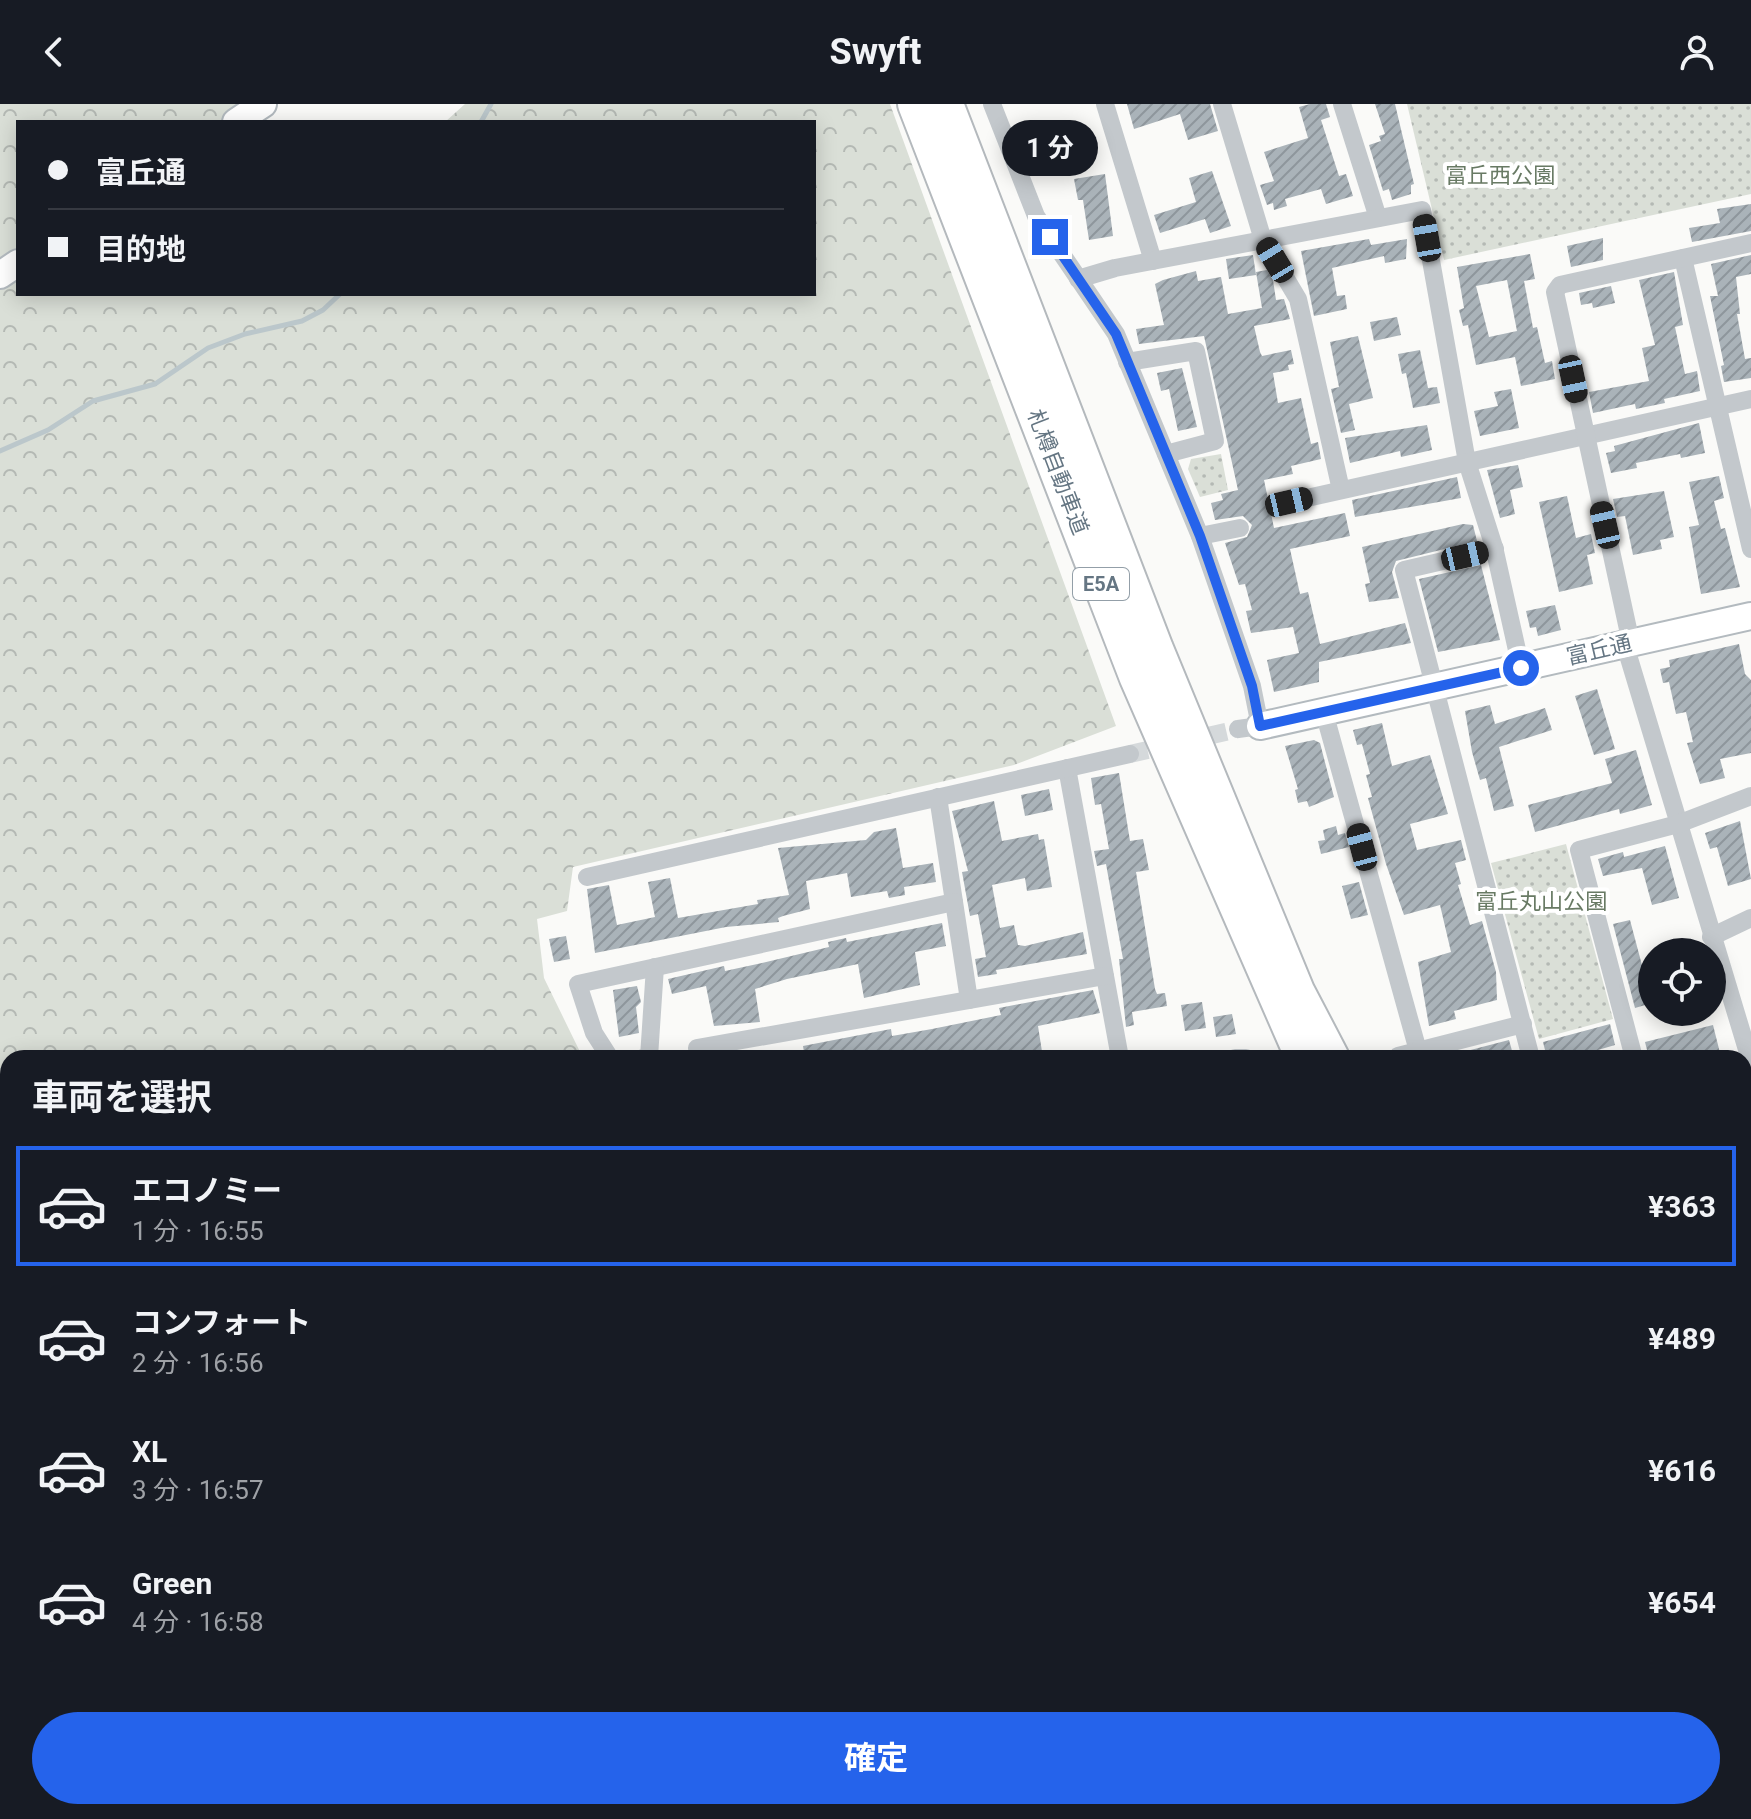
<!DOCTYPE html>
<html lang="ja">
<meta charset="utf-8">
<style>
:root{--surface:#171b24;--page:#20242c;--text:#f1f3f6;--muted:#9ea1a6;--line:#363941;--accent:#2563eb}
body{margin:0;font-family:Roboto,"Noto Sans JP",sans-serif;background:var(--page);color:var(--text);height:100vh;display:flex;flex-direction:column;font-size:30px;white-space:nowrap}
*{box-sizing:border-box;margin:0}
p{font-size:26px;color:var(--muted)}
.icon{flex:none;width:44px;height:44px;fill:none;stroke:currentColor;stroke-width:2;stroke-linecap:round;stroke-linejoin:round}
.map{position:relative;flex:1;overflow:hidden}
.panel{position:absolute;left:0px;top:946px;width:1752px;height:770px;display:flex;flex-direction:column;background:var(--surface);border-radius:24px 24px 0 0;box-shadow:0 4px 20px #0003}
.panel>*{flex:none}
.banner{position:absolute;left:16px;top:16px;width:800px;height:176px;border-radius:0px;box-shadow:0 4px 20px #0003;display:grid;align-content:center;height:176px;padding:0 32px;background:var(--surface)}
.fabs{position:absolute;left:1638px;top:834px;display:grid;gap:16px}
.fabs a{display:grid;place-items:center;width:88px;height:88px;border-radius:50%;background:var(--surface);box-shadow:0 4px 20px #0003;font-size:40px}
.end{position:absolute;width:36px;height:36px;margin:-18px;border:10px solid #2563eb;background:#fff;box-shadow:0 0 0 4px #fff}
.from{border-radius:50%}
.bubble{position:absolute;height:56px;border-radius:28px;background:var(--surface);box-shadow:0 4px 20px #0003;font-size:26px;font-weight:700;line-height:56px;text-align:center}
.car{position:absolute;width:24px;height:48px;margin:-24px -12px;border-radius:10px;box-shadow:0 0 6px 2px #0007;background:linear-gradient(#222 24%,#8ab4d8 0 40%,#222 0 76%,#8ab4d8 0 86%,#222 0)}
.banner b{display:flex;align-items:center;gap:28px;height:76px;font-size:30px}
.banner b+b{border-top:2px solid var(--line)}
.banner i{width:20px;height:20px;background:var(--text)}
ul{padding:0;list-style:none}
li{display:flex;align-items:center;gap:24px;height:120px;margin:0 16px 12px;padding:0 16px;border:4px solid transparent;border-radius:0px}
li div{flex:1}
li b{display:block;font-size:30px}
li em{font-style:normal;font-weight:700}
li.on{border-color:var(--accent)}
li>.icon{width:72px;height:72px;stroke-width:1.5}
h2{padding:0 32px;font-size:36px;line-height:96px}
.action{display:flex;gap:16px;margin-top:auto;padding:16px 32px}
.action a{flex:1;height:92px;border-radius:48px;background:var(--accent);color:#fff;font-size:32px;font-weight:700;line-height:92px;text-align:center}
header{display:flex;justify-content:space-between;align-items:center;height:104px;padding:0 32px;background:var(--surface);font-size:36px;font-weight:700}
.map>svg:first-child{display:block}
</style>
<header><svg class="icon" aria-label="back" viewBox="0 0 24 24"><path d="M15 5l-7 7 7 7"/></svg>Swyft<svg class="icon" aria-label="person" viewBox="0 0 24 24"><circle cx="12" cy="8" r="4"/><path d="M4 21q1-7 8-7t8 7"/></svg></header>
<div class="map">
<svg width="1751" height="1715" viewBox="0 0 1751 1715">
<defs>
<pattern id="forest-crowns" width="20" height="18" patternUnits="userSpaceOnUse" patternTransform="scale(2)"><rect width="20" height="18" fill="#dadfd7"/><path d="M2 6a3 3 0 1 1 6 0M12 15a3 3 0 1 1 6 0" fill="none" stroke="#b4b9b4"/></pattern>
<pattern id="park-dots" width="8" height="8" patternUnits="userSpaceOnUse" patternTransform="scale(2)"><rect width="8" height="8" fill="#dadfd7"/><path d="M2 2h.1M6 6h.1" fill="none" stroke="#b4b9b4" stroke-width="1.8" stroke-linecap="round"/></pattern>
<pattern id="building-hatch" width="6" height="6" patternUnits="userSpaceOnUse" patternTransform="scale(2)"><rect width="6" height="6" fill="#aab3b9"/><path d="M-1 1l2-2M0 6l6-6M5 7l2-2" fill="none" stroke="#8e969c"/></pattern>
</defs>
<rect width="100%" height="100%" fill="#fafaf8"/>
<polygon fill="url(#forest-crowns)" points="0,0 250,0 259,18 18,18 18,190 814,190 814,18 445,18 465,0 890,0 1116,622 1014,661 573,763 567,807 537,815 544,874 583,954 8,954 8,1708 1739,1708 1745,1715 0,1715"/>
<g fill="url(#park-dots)">
<polygon points="1407,0 1751,0 1751,90 1444,156"/>
<polygon points="1221,350 1228,386 1200,393 1188,365 1191,355"/>
<polygon points="1566,740 1613,915 1539,935 1491,759"/>
</g>
<g fill="none" stroke-linecap="round" stroke-linejoin="round">
<g stroke="#bbc7cb" stroke-width="5">
<polyline points="481,18 491,0"/>
<polyline points="0,347 48,326 93,297 155,280 208,244 245,230 302,217 323,206 340,190"/>
<polyline points="1744,1368 1751,1358"/>
<polyline points="1507,1715 1515,1708"/>
</g>
</g>
<g fill="url(#building-hatch)" fill-rule="evenodd">
<polygon points="1127,0 1210,0 1218,27 1188,36 1180,10 1134,25"/>
<polygon points="1310,0 1326,0 1330,13 1321,16 1339,72 1346,70 1353,92 1326,100 1321,85 1285,95 1287,102 1274,106 1273,99 1267,101 1260,81 1274,77 1264,48 1308,34 1299,3"/>
<polygon points="1375,0 1395,0 1414,80 1411,81 1411,90 1392,96 1389,85 1383,87 1369,41 1381,37 1379,32 1385,30"/>
<polygon points="1212,67 1231,122 1210,129 1205,115 1160,129 1154,111 1196,98 1189,74"/>
<polygon points="1105,70 1113,132 1089,136 1083,96 1078,96 1074,75"/>
<polygon points="1751,100 1751,127 1692,138 1689,124 1720,119 1717,105"/>
<polygon points="1603,134 1603,156 1571,163 1567,142"/>
<polygon points="1369,135 1371,141 1407,135 1406,155 1385,159 1384,152 1332,164 1337,192 1345,191 1347,205 1314,212 1301,147"/>
<path d="M 1530,150 L 1535,175 L 1524,177 L 1533,224 L 1537,223 L 1545,259 L 1552,257 L 1555,275 L 1521,282 L 1515,253 L 1476,261 L 1468,221 L 1463,222 L 1459,206 L 1464,204 L 1457,163 ZM 1507,176 L 1517,227 L 1489,233 L 1476,182 Z"/>
<polygon points="1253,151 1256,171 1229,175 1226,155"/>
<polygon points="1751,151 1751,170 1736,173 1740,210 1737,210 1745,255 1751,254 1751,274 1724,278 1721,262 1724,261 1710,192 1718,192 1711,160"/>
<polygon points="1267,166 1273,176 1276,196 1284,195 1290,215 1254,222 1260,248 1262,252 1291,246 1294,260 1288,261 1289,266 1273,269 1278,299 1301,294 1311,340 1318,338 1321,355 1291,362 1293,370 1264,376 1274,424 1345,409 1350,432 1290,445 1300,490 1308,488 1320,540 1405,519 1411,539 1319,558 1319,578 1274,588 1267,556 1299,549 1293,523 1251,529 1246,507 1252,506 1245,480 1239,481 1225,439 1247,433 1252,421 1243,412 1215,416 1211,399 1223,396 1221,390 1238,386 1204,232 1139,240 1136,225 1164,221 1155,180 1163,176 1196,167 1198,177 1221,173 1228,210 1262,204 1256,168"/>
<polygon points="1674,168 1683,221 1675,223 1685,270 1697,267 1700,287 1664,295 1665,299 1636,305 1635,300 1593,309 1589,288 1649,277 1642,244 1655,241 1639,176"/>
<polygon points="1611,182 1615,199 1593,204 1592,199 1581,201 1579,189"/>
<polygon points="1397,213 1401,231 1374,237 1370,218"/>
<polygon points="1358,232 1373,294 1349,300 1355,326 1341,329 1331,285 1339,283 1330,238"/>
<polygon points="1420,246 1428,284 1437,283 1440,299 1413,304 1406,269 1402,270 1398,250"/>
<polygon points="1182,264 1197,323 1178,327 1169,285 1161,287 1157,269"/>
<polygon points="1511,285 1519,324 1480,332 1474,307 1498,302 1494,288"/>
<polygon points="1699,319 1705,349 1681,354 1680,350 1636,359 1637,364 1611,369 1606,349 1615,347 1614,342"/>
<polygon points="1427,321 1432,346 1401,353 1400,347 1350,359 1345,334"/>
<polygon points="1518,361 1523,383 1510,386 1515,410 1500,414 1487,366"/>
<polygon points="1719,372 1724,394 1714,397 1721,425 1725,424 1740,483 1701,490 1689,423 1699,421 1689,378"/>
<polygon points="1457,373 1461,394 1355,413 1352,396"/>
<polygon points="1664,387 1674,433 1660,436 1662,445 1633,451 1625,412 1617,413 1613,395"/>
<polygon points="1567,392 1576,434 1591,430 1595,449 1587,451 1593,480 1559,488 1539,398"/>
<polygon points="1463,420 1473,421 1477,437 1396,457 1392,468 1399,494 1369,498 1365,480 1370,479 1362,443"/>
<polygon points="1481,461 1500,536 1438,548 1419,475"/>
<polygon points="1555,501 1561,526 1538,532 1536,523 1530,524 1526,507"/>
<polygon points="1739,540 1745,570 1751,576 1751,649 1720,655 1725,674 1700,680 1687,639 1693,638 1686,608 1676,610 1669,578 1663,579 1660,565 1670,563 1669,556"/>
<polygon points="1597,585 1615,645 1594,651 1575,592"/>
<polygon points="1490,601 1495,620 1545,604 1552,626 1499,643 1514,702 1494,707 1486,674 1480,676 1472,648 1465,607"/>
<polygon points="1382,619 1392,662 1430,651 1448,710 1410,720 1417,746 1461,736 1466,756 1455,759 1461,780 1458,781 1470,821 1482,817 1496,868 1497,896 1454,907 1456,915 1429,922 1418,858 1451,848 1440,801 1404,811 1386,760 1368,694 1372,693 1366,671 1370,670 1362,640 1357,641 1353,626"/>
<polygon points="1314,636 1320,639 1334,693 1309,703 1307,697 1298,699 1295,686 1298,685 1285,642"/>
<polygon points="1636,646 1652,701 1620,710 1619,705 1535,728 1528,701 1612,679 1605,655"/>
<polygon points="1119,669 1130,737 1143,735 1149,766 1136,768 1155,885 1157,890 1165,889 1167,902 1132,908 1134,921 1126,923 1119,855 1123,855 1106,760 1097,762 1094,747 1109,745 1101,700 1095,701 1091,674"/>
<polygon points="1049,685 1053,706 1025,712 1021,691"/>
<polygon points="994,697 1002,737 1038,730 1039,736 1044,735 1052,783 1027,787 1025,774 992,781 1000,824 1014,821 1018,841 1025,842 1083,828 1087,850 996,866 997,870 978,873 975,855 986,853 978,810 970,812 962,768 968,767 952,707"/>
<polygon points="1740,717 1751,775 1728,782 1717,743 1710,745 1705,729"/>
<polygon points="1336,722 1338,731 1345,729 1349,743 1321,750 1318,737 1325,736 1323,726"/>
<polygon points="896,724 903,764 933,759 936,778 904,783 905,791 889,794 887,787 851,793 847,769 806,777 810,805 783,812 778,814 779,818 726,823 595,849 587,785 609,781 617,821 655,813 648,778 670,774 678,814 758,800 757,796 789,791 778,744 866,736 874,728"/>
<polygon points="1665,742 1679,794 1652,801 1642,764 1603,772 1598,755 1623,748 1624,753"/>
<polygon points="1359,778 1368,811 1351,815 1342,782"/>
<polygon points="1630,816 1652,899 1635,904 1613,820"/>
<polygon points="942,819 946,842 915,848 920,881 864,894 858,860 787,875 755,885 760,918 714,922 706,882 672,890 668,875 724,862 725,867 762,859 829,843 828,838 846,834 847,838"/>
<polygon points="566,832 570,855 554,858 549,835"/>
<polygon points="637,882 641,898 636,903 639,929 619,933 613,886"/>
<polygon points="1093,886 1100,909 1038,922 1043,954 904,954 903,946 873,950 874,954 805,954 803,942 891,925 892,932 932,925 1001,911 999,904"/>
<polygon points="1202,898 1206,924 1185,927 1181,901"/>
<polygon points="1232,910 1236,930 1216,933 1213,913"/>
<polygon points="1610,920 1615,941 1571,954 1547,954 1543,938"/>
<polygon points="1713,921 1720,949 1702,954 1649,954 1645,938"/>
<polygon points="1509,936 1514,954 1460,954 1459,949"/>
</g>
<g fill="none" stroke-linecap="round" stroke-linejoin="round">
<polyline stroke="#d5d9db" stroke-width="18" stroke-dasharray="18 9" stroke-linecap="butt" points="1130,650 1238,625"/>
<defs>
<g id="secondary">
<polyline points="236,18 263,0"/>
<polyline points="0,171 18,159"/>
<polyline points="1260,622 1751,512"/>
</g>
<g id="highway">
<polyline points="915,0 1137,574 1303,954"/>
<polyline points="946,0 1156,545 1297,887 1332,954"/>
<polyline points="1744,1586 1751,1596"/>
<polyline points="1744,1633 1751,1642"/>
</g>
</defs>
<use href="#secondary" stroke="#b3babf" stroke-width="30"/>
<use href="#highway" stroke="#b4b9bd" stroke-width="38"/>
<g stroke="#c3c8cc" stroke-width="18">
<polyline points="992,0 1036,112 1116,230 1200,432 1252,582 1260,622 1238,625"/>
<polyline points="1105,0 1153,157"/>
<polyline points="1222,0 1263,136 1298,195 1341,386"/>
<polyline points="1342,0 1378,114"/>
<polyline points="1683,154 1751,445"/>
<polyline points="1078,175 1115,164 1422,106 1467,358 1494,443 1521,564"/>
<polyline points="1127,258 1196,247 1215,337 1166,350"/>
<polyline points="1289,398 1751,295"/>
<polyline points="1200,432 1240,424"/>
<polyline points="1495,445 1404,466 1531,954"/>
<polyline points="1631,539 1555,188 1560,181 1751,139"/>
<polyline points="1625,541 1751,959"/>
<polyline points="1324,608 1420,954"/>
<polyline points="1067,664 1120,954"/>
<polyline points="938,693 969,896"/>
<polyline points="587,773 1130,650"/>
<polyline points="1711,833 1751,814"/>
<polyline points="1398,952 1523,920"/>
<polyline points="610,954 594,929 578,880 954,798"/>
<polyline points="643,954 649,953 655,863"/>
<polyline points="699,954 697,944 1105,872"/>
<polyline points="1235,954 1246,954"/>
<polyline points="1634,954 1579,746 1678,720 1751,692"/>
<polyline points="1744,1111 1751,1114"/>
<polyline points="1744,1343 1751,1347"/>
</g>
<use href="#secondary" stroke="#fff" stroke-width="26"/>
<use href="#highway" stroke="#fff" stroke-width="34"/>
</g>
<g fill="none" stroke-linecap="round" stroke-linejoin="round">
<polyline stroke="#2563eb" stroke-width="10" points="1050,133 1116,230 1200,432 1252,582 1260,622 1521,564"/>
</g>
<g text-anchor="middle" dominant-baseline="central" stroke-width="8" stroke-linejoin="round" paint-order="stroke">
<rect fill="#fff" stroke="#939fa8" stroke-width="2" x="1073" y="464" width="56" height="32" rx="6"/>
<g font-size="20" font-weight="bold" fill="#657683">
<text x="1101" y="480">E5A</text>
</g>
<g font-size="22" fill="#687a64" stroke="#fff">
<text x="1500" y="71">富丘西公園</text>
<text x="1541" y="797">富丘丸山公園</text>
</g>
<g font-size="22" fill="#657683" stroke="#fff">
<text transform="translate(1058 368) rotate(69)">札樽自動車道</text>
<text transform="translate(1599 546) rotate(-13)">富丘通</text>
</g>
</g>
</svg>
<div class="fabs">
<a><svg class="icon" aria-label="locate" viewBox="0 0 24 24"><circle cx="12" cy="12" r="6"/><path d="M12 2v4M12 18v4M2 12h4M18 12h4"/></svg></a>
</div>
<i class="end from" style="left:1521px;top:564px"></i>
<i class="end" style="left:1050px;top:133px"></i>
<div class="bubble" style="left:1002px;top:16px;width:96px">1 分</div>
<i class="car" style="left:1427px;top:134px;rotate:350deg"></i>
<i class="car" style="left:1275px;top:156px;rotate:329deg"></i>
<i class="car" style="left:1573px;top:275px;rotate:168deg"></i>
<i class="car" style="left:1289px;top:398px;rotate:77deg"></i>
<i class="car" style="left:1605px;top:421px;rotate:347deg"></i>
<i class="car" style="left:1465px;top:452px;rotate:77deg"></i>
<i class="car" style="left:1362px;top:743px;rotate:345deg"></i>
<div class="banner">
<b><i class="from"></i>富丘通</b>
<b><i></i>目的地</b>
</div>
<section class="panel">
<h2>車両を選択</h2>
<ul>
<li class="on"><svg class="icon" aria-label="car" viewBox="0 0 24 24"><path d="M5 17H2v-5l4-1 3-4h7l3 4 3 1v5h-3M9 17h6M6 11h13"/><circle cx="7" cy="17" r="2"/><circle cx="17" cy="17" r="2"/></svg><div><b>エコノミー</b><p>1 分 · 16:55</p></div><em>¥363</em></li>
<li><svg class="icon" aria-label="car" viewBox="0 0 24 24"><path d="M5 17H2v-5l4-1 3-4h7l3 4 3 1v5h-3M9 17h6M6 11h13"/><circle cx="7" cy="17" r="2"/><circle cx="17" cy="17" r="2"/></svg><div><b>コンフォート</b><p>2 分 · 16:56</p></div><em>¥489</em></li>
<li><svg class="icon" aria-label="car" viewBox="0 0 24 24"><path d="M5 17H2v-5l4-1 3-4h7l3 4 3 1v5h-3M9 17h6M6 11h13"/><circle cx="7" cy="17" r="2"/><circle cx="17" cy="17" r="2"/></svg><div><b>XL</b><p>3 分 · 16:57</p></div><em>¥616</em></li>
<li><svg class="icon" aria-label="car" viewBox="0 0 24 24"><path d="M5 17H2v-5l4-1 3-4h7l3 4 3 1v5h-3M9 17h6M6 11h13"/><circle cx="7" cy="17" r="2"/><circle cx="17" cy="17" r="2"/></svg><div><b>Green</b><p>4 分 · 16:58</p></div><em>¥654</em></li>
</ul>
<div class="action"><a>確定</a></div>
</section>
</div>
